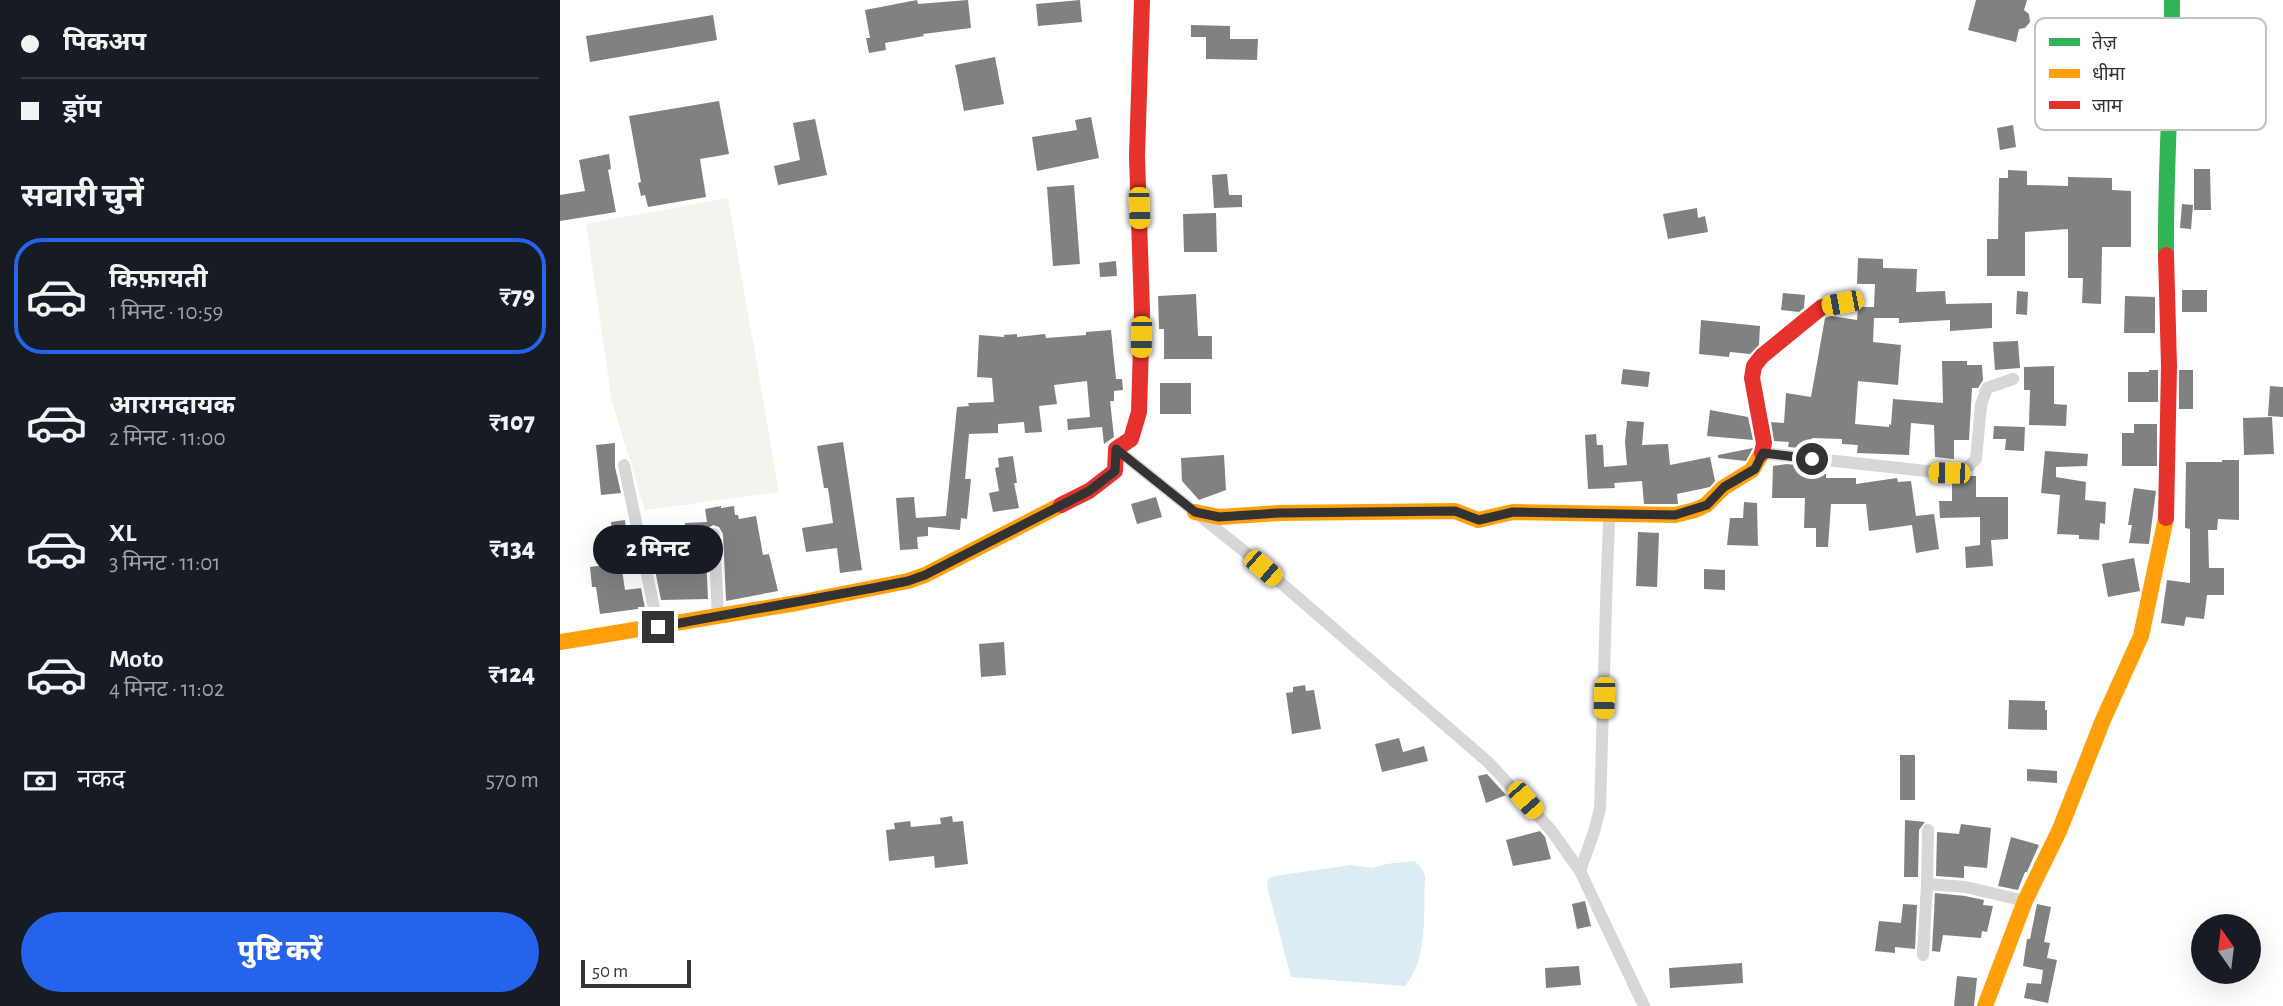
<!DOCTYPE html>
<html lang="hi">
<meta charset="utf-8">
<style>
:root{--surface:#171b24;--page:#20242c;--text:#f1f3f6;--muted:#9ea1a6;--line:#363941;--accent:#2563eb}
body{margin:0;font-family:"Alegreya Sans","Noto Sans Devanagari",sans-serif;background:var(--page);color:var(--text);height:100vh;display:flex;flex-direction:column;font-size:26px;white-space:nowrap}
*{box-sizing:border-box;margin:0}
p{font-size:23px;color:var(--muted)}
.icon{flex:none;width:38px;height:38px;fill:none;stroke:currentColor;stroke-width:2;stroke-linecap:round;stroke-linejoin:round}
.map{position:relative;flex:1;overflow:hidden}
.sheet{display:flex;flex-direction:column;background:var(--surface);width:560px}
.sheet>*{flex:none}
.guide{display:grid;align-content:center;height:154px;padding:0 21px;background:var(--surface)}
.needle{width:46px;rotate:346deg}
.fabs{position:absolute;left:1631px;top:914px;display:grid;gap:14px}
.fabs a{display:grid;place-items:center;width:70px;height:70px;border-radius:50%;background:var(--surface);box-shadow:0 7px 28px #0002;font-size:35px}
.scale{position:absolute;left:21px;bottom:18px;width:110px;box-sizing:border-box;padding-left:7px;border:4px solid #333;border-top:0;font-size:19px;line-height:24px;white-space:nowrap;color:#333;-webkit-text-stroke:5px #fff;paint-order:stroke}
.end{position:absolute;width:32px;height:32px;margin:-16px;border:9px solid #333;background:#fff;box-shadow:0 0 0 4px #fff}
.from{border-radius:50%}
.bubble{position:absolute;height:49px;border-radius:24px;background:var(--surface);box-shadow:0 7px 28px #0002;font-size:23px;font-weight:800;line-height:49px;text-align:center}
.car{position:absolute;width:21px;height:42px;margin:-21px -10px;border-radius:9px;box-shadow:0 0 5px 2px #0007;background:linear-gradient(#f5c518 24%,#345 0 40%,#f5c518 0 76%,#345 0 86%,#f5c518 0)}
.guide b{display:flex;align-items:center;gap:24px;height:66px;font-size:26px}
.guide b+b{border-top:2px solid var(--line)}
.guide i{width:18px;height:18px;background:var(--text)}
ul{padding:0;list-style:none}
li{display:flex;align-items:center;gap:21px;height:116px;margin:0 14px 10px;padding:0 7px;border:4px solid transparent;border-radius:28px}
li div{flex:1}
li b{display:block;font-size:26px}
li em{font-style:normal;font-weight:800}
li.selected{border-color:var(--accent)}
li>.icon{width:63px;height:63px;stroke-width:1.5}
h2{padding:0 21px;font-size:32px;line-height:84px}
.pay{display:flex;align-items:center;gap:18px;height:77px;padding:0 21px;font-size:26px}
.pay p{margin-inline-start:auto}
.primary-button{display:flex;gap:14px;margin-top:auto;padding:14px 21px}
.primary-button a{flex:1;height:80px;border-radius:42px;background:var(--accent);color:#fff;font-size:28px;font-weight:800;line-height:80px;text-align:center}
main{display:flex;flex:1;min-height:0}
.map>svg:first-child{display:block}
</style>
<main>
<section class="sheet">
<div class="guide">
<b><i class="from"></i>पिकअप</b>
<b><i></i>ड्रॉप</b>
</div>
<h2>सवारी चुनें</h2>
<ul>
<li class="selected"><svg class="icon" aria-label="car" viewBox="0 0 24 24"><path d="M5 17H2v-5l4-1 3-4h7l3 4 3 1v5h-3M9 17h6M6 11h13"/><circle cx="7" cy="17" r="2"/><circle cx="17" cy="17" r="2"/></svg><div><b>किफ़ायती</b><p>1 मिनट · 10:59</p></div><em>₹79</em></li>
<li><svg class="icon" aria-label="car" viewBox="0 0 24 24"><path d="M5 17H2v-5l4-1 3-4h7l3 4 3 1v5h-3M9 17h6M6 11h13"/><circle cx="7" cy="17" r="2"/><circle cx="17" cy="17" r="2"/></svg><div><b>आरामदायक</b><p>2 मिनट · 11:00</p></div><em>₹107</em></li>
<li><svg class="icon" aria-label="car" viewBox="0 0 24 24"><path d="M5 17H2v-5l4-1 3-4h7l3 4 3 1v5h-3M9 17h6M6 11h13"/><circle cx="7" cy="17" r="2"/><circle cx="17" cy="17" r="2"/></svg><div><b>XL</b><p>3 मिनट · 11:01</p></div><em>₹134</em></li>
<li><svg class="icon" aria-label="car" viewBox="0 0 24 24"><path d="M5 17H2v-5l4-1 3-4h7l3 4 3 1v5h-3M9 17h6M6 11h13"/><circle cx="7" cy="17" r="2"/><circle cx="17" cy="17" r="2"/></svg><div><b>Moto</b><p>4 मिनट · 11:02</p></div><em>₹124</em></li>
</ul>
<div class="pay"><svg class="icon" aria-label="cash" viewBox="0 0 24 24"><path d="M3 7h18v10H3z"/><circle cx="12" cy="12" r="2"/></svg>नकद<p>570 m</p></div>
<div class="primary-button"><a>पुष्टि करें</a></div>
</section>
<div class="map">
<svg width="1723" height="1006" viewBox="0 0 1723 1006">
<rect width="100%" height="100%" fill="#fff"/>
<polygon fill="#f1f5ed" points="168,198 219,492 85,510 52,402 26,224"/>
<path fill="#ddebf3" d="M 855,861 L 863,870 L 865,877 C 863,912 869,958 845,986 L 731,977 L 707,886 L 708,879 L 714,876 L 791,865 L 812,868 L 826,864 Z"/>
<g fill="#818181">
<polygon points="357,0 358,4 408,0 411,28 363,34 364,36 325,43 326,50 309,53 306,38 310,38 305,10"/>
<polygon points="520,0 522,22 478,26 476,4"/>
<polygon points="1416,0 1467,0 1464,10 1469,14 1470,22 1465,28 1459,29 1456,42 1408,30"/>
<polygon points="153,15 157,40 30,62 26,36"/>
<polygon points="631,25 670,26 670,39 698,39 697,60 646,59 646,37 631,37"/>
<polygon points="435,57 444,104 404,111 395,65"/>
<polygon points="159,101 169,154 140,159 146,197 88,207 85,195 81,196 78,183 81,182 69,116"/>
<polygon points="531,117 539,158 477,171 472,137 517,130 515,120"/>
<polygon points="255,119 267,175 218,185 214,166 240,160 233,123"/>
<polygon points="1453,125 1456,147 1440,150 1437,128"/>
<polygon points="49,154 51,169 48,170 56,212 0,221 0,195 25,191 19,160"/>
<polygon points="1634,169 1650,169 1651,210 1634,210"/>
<polygon points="1448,170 1467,171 1467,185 1508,186 1508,177 1552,178 1552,190 1571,191 1571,247 1542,247 1541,304 1522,303 1523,278 1508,278 1508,229 1465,232 1465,276 1427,276 1427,239 1438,239 1439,178 1448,178"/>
<polygon points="667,174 669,195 682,195 682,207 654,208 652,175"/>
<polygon points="514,185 520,264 493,266 487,187"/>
<polygon points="1622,204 1633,205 1631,229 1620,228"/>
<polygon points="1137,208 1138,218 1145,216 1148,232 1108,239 1103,214"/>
<polygon points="656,213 657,252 624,252 623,214"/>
<polygon points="1298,258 1323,259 1323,268 1357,269 1356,292 1385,291 1386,304 1432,303 1432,328 1390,331 1390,320 1339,323 1339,318 1314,318 1313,342 1341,345 1338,385 1298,381 1295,424 1329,427 1329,424 1331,425 1333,399 1383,403 1382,361 1407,361 1407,365 1422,365 1423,380 1418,388 1412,388 1409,440 1394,440 1394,459 1375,457 1374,425 1351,423 1349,455 1297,453 1298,445 1282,444 1282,439 1252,438 1251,449 1228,447 1229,442 1214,441 1211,422 1224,423 1226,393 1251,397 1265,318 1271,316 1297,320 1298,307 1314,307 1315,284 1297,284"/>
<polygon points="556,261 557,276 540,277 539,263"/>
<rect x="1622" y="290" width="25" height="22"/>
<polygon points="1457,291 1468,292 1467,315 1456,314"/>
<polygon points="1223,293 1245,295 1244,308 1239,312 1221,310"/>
<polygon points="636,294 638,336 652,336 652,359 604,359 604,329 599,329 598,296"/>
<polygon points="1565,296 1595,297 1595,333 1564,333"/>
<polygon points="1141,320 1200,326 1199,345 1190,354 1170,352 1169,357 1139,354"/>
<polygon points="551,330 556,379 562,379 563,390 554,391 554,401 550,401 554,437 544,444 542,427 508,430 507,419 530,417 527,381 494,385 497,404 479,406 482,432 465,433 464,422 438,424 438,433 409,434 405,479 411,479 407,519 401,518 400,530 368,527 368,536 357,537 358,549 340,550 336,498 354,497 356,518 386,516 397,407 409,406 408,403 434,402 432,378 417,377 419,335 444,337 444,335 457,334 457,337 485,334 486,338 526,335 526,332"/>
<polygon points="1458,341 1460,368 1435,370 1433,342"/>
<polygon points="1494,366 1494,404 1507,405 1506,426 1469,425 1470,390 1464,390 1464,367"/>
<polygon points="1063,369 1090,372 1088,387 1061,384"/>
<polygon points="1589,370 1598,370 1598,402 1568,402 1568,372 1589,372"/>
<rect x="1619" y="370" width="14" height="39"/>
<rect x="600" y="383" width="31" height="31"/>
<polygon points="1710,386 1723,387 1723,417 1708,416"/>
<polygon points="1150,410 1188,417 1193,440 1147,436"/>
<polygon points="1712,417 1714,454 1684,455 1683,418"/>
<polygon points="1067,421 1084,422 1082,445 1108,444 1110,465 1150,457 1155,481 1150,487 1117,494 1118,504 1084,504 1082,481 1054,483 1055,488 1028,489 1025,435 1036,434 1037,445 1043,445 1044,467 1067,465 1065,442"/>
<polygon points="1574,424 1597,424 1597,466 1562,466 1562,433 1574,433"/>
<polygon points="1434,426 1465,427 1464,451 1445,450 1446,439 1433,439"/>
<polygon points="283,442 302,570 280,573 277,548 246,552 242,528 273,523 268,488 264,488 257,446"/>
<polygon points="55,443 55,467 61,493 41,495 36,445"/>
<polygon points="1193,448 1186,461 1158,458 1158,455"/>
<polygon points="1485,451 1528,454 1527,466 1496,467 1496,477 1526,482 1525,500 1546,502 1545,524 1540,523 1539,540 1519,539 1519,535 1497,534 1500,495 1481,493"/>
<polygon points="664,455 666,490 639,500 622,481 621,458"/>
<polygon points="453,456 457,483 454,483 459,508 433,512 429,493 439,491 435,468 439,467 438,458"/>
<polygon points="1662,460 1679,460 1679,520 1658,519 1657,530 1648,530 1649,568 1664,568 1664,595 1647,595 1644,619 1626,617 1624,626 1601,623 1607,580 1630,583 1630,529 1625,528 1626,462 1662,462"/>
<polygon points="1227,464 1266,469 1266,478 1296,478 1296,484 1337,478 1338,482 1351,481 1356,516 1374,514 1379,549 1356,553 1352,525 1309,531 1306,504 1271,504 1268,547 1256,547 1256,528 1244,528 1245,498 1212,498 1213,466"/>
<polygon points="1409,476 1416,476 1416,497 1448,497 1448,539 1431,540 1433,566 1406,568 1405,547 1420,545 1420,517 1380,518 1379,501 1392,501 1392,479"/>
<polygon points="1574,488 1596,491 1589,544 1569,543 1572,525 1568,525"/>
<polygon points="596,497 602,517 577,524 571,504"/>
<polygon points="1184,502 1197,503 1198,546 1167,545 1170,518 1183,518"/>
<polygon points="161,506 161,508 174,506 175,515 178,515 179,519 196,516 203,555 209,554 218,591 166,601 163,534 159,527 153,525 147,529 145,534 148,599 101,600 94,565 95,557 126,555 125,523 147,522 145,509"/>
<polygon points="65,520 67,540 53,542 51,522"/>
<polygon points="1078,532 1099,533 1097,587 1076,586"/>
<polygon points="1574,558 1580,591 1548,597 1542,564"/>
<polygon points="61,563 65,590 81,588 85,608 40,614 36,587 32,587 30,567"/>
<polygon points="1144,569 1165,570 1165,590 1144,589"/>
<polygon points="444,642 446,675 421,677 419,644"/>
<polygon points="745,685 746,691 754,690 761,729 732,734 726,693 733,692 733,687"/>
<polygon points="1449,700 1485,701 1485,710 1487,710 1487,730 1448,729"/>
<polygon points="839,738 843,752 864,746 868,761 822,772 815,744"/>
<rect x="1340" y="755" width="15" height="45"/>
<polygon points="1467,769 1497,771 1497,783 1467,781"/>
<polygon points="927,774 946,795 926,803 918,776"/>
<polygon points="392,816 393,822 403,821 408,864 375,868 374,856 329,861 326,830 335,829 334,823 350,821 351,827 381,824 380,818"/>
<polygon points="1345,820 1365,822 1359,830 1358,877 1344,877"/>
<polygon points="1401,824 1431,828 1427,868 1404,866 1404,878 1376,876 1377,832 1399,834"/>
<polygon points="980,831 985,837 991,859 953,866 946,840"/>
<polygon points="1451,837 1479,845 1467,872 1465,872 1458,890 1438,886"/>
<polygon points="1375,893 1405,896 1424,900 1423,905 1433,906 1427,932 1422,931 1421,938 1383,935 1380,952 1372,951"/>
<polygon points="1025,901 1031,926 1017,929 1012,904"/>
<polygon points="1343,904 1357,905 1355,949 1335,947 1335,953 1315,951 1319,921 1341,923"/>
<polygon points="1477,904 1491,907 1484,942 1490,943 1487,958 1497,960 1488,1003 1464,998 1467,983 1481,984 1483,970 1463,966 1467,939 1470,939"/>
<polygon points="1182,963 1183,983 1110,988 1109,968"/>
<polygon points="1019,966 1021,985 986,988 985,968"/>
<polygon points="1397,976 1417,978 1414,1006 1394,1006"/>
</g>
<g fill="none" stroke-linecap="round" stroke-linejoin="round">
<g stroke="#d7d7d7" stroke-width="12">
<polyline points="556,449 684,551 928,762 991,830 1020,871 1084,1006"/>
<polyline points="1203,453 1375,472 1400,470 1409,466 1416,459 1421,405 1427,388 1453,379"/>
<polyline points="64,465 98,627"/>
<polyline points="154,534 158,616"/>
<polyline points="1020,871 1034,832 1040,809 1047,572 1049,524 1051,513"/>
<polyline points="1367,884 1368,830"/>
<polyline points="1363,955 1367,884 1406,887 1465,901"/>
</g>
<path stroke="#30b455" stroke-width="16" d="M 1606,255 C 1605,170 1612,85 1612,0"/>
<g stroke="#ff9f0a" stroke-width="16">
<polyline points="635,512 659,517 719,513 895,511 918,520 953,512 1115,515 1135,510 1146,505 1163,488 1192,470 1202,453"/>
<polyline points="0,642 237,603 348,581 365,575 501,505"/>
<polyline points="1425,1006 1465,901 1500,829 1543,720 1581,636 1606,518"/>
</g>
<g stroke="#e5322d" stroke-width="16">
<polyline points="1202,453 1204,443 1192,378 1194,366 1202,356 1262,307 1282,303"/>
<polyline points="501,505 529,491 555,471 556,449 571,439 579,412 582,312 577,156 582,0"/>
<polyline points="1606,518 1609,366 1606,255"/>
</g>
</g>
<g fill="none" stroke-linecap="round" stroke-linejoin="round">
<polyline stroke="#333" stroke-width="9" points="98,627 313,588 348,581 365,575 529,491 555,471 556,449 635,512 659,517 719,513 895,511 919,520 953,512 1115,515 1147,505 1164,487 1195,469 1203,453 1252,459"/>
</g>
<rect x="1475" y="18" width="231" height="112" rx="10" fill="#fff" stroke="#c2c2c2" stroke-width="2"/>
<rect x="1489" y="38" width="31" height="8" fill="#30b455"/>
<rect x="1489" y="69" width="31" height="9" fill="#ff9f0a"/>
<rect x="1489" y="101" width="31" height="8" fill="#e5322d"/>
<g font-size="19" fill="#333">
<text x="1532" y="49">तेज़</text>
<text x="1532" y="80">धीमा</text>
<text x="1532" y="112">जाम</text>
</g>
</svg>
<div class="fabs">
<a><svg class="needle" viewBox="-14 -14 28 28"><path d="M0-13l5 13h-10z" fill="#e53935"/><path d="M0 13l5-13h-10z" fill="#9ea1a6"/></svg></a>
</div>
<div class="scale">50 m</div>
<i class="end from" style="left:1252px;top:459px"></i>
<i class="end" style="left:98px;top:627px"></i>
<div class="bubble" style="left:33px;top:525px;width:130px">2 मिनट</div>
<i class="car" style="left:579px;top:208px;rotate:178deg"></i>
<i class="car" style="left:1282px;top:303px;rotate:259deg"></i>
<i class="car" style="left:581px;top:337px;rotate:181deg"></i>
<i class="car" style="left:1389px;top:473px;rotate:271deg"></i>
<i class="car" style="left:703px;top:568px;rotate:131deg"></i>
<i class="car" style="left:1044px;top:698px;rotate:182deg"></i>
<i class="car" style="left:965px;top:800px;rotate:139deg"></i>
</div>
</main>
